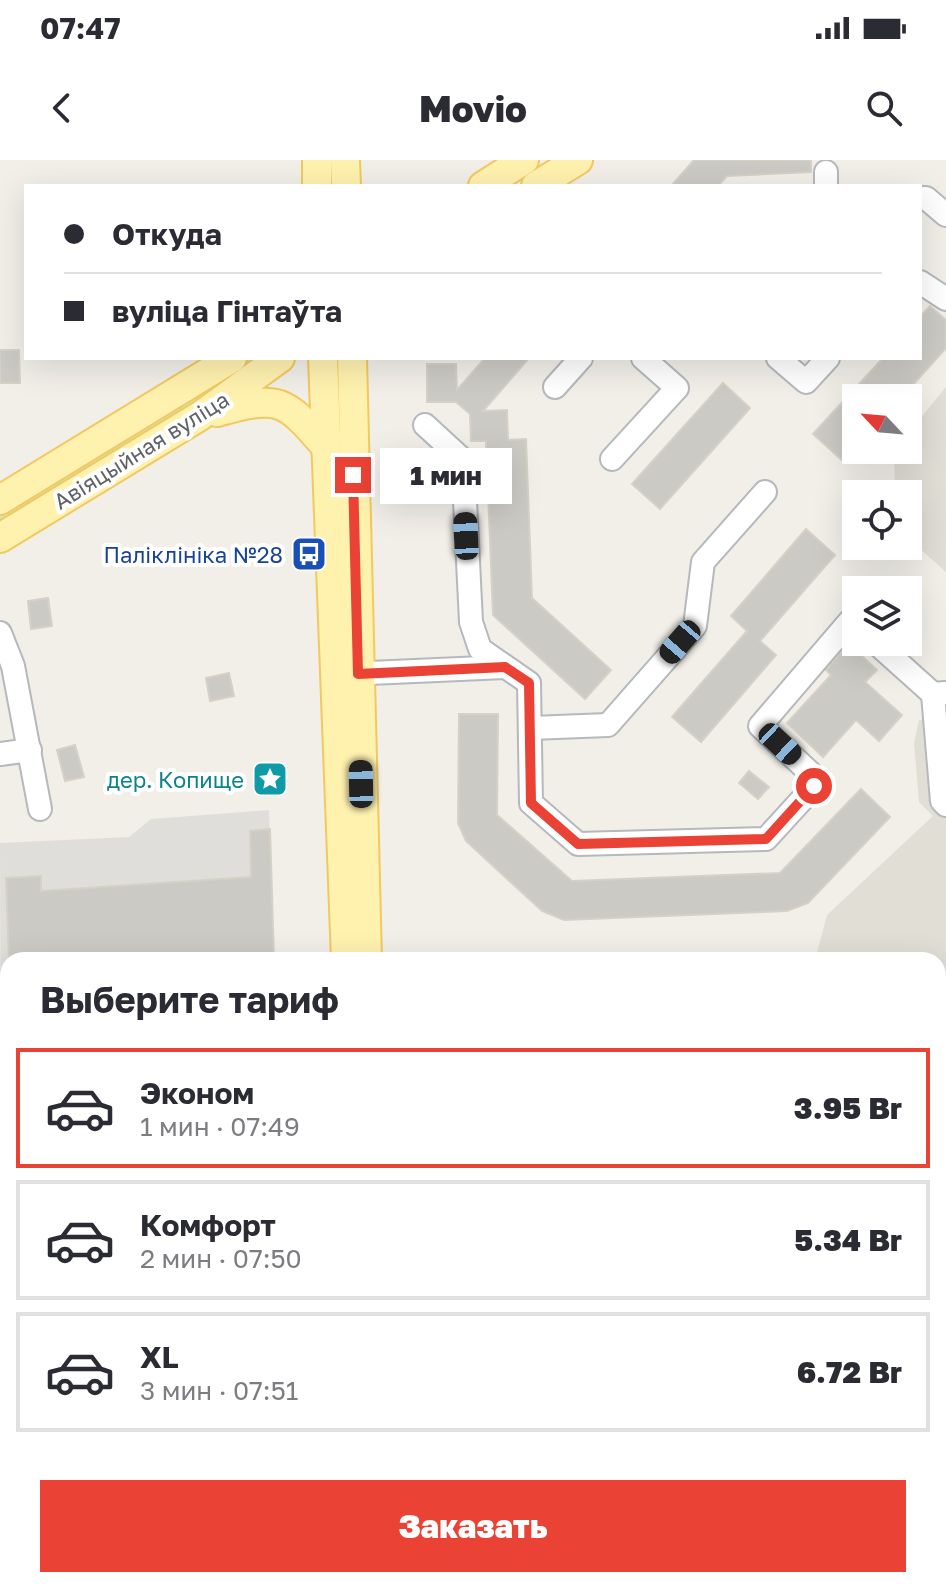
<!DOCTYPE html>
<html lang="ru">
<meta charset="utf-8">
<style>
:root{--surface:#fff;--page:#f2f2f3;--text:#2b2b33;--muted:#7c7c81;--line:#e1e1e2;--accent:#ea4335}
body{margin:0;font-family:"Golos Text",sans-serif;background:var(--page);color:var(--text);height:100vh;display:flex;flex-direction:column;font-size:30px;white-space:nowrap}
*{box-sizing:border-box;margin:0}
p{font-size:26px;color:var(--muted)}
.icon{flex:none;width:44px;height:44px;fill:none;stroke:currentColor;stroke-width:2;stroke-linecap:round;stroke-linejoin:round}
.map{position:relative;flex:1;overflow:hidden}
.panel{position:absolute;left:0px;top:792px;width:946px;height:636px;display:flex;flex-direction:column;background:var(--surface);border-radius:24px 24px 0 0;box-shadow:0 8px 32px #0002}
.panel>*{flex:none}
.guide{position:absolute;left:24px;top:24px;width:898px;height:176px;border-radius:0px;box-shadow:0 8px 32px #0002;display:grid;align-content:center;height:176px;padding:0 40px;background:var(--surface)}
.needle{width:52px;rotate:296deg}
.tools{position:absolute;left:842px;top:224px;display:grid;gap:16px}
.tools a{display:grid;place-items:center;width:80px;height:80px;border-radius:0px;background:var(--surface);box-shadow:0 8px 32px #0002;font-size:40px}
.end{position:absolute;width:36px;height:36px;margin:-18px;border:10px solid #ea4335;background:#fff;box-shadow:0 0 0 4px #fff}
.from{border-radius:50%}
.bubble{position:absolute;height:56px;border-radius:0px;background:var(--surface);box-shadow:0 8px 32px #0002;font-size:26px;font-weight:800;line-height:56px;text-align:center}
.car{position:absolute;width:24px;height:48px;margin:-24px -12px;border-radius:10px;box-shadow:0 0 6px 2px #0007;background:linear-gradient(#222 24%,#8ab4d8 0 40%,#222 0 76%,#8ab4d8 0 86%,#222 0)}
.guide b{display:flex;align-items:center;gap:28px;height:76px;font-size:30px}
.guide b+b{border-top:2px solid var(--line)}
.guide i{width:20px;height:20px;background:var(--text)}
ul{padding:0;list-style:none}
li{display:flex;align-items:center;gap:24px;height:120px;margin:0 16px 12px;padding:0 24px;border:4px solid var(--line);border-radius:0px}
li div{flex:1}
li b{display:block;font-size:30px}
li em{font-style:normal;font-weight:800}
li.on{border-color:var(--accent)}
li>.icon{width:72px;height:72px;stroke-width:1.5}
h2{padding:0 40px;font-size:36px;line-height:96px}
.primary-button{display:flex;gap:16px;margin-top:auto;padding:16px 40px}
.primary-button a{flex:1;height:92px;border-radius:0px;background:var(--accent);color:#fff;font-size:32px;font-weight:800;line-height:92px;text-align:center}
.status{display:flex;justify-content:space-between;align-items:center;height:56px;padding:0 40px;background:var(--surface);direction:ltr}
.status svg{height:22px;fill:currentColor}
header{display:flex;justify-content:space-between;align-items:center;height:104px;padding:0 40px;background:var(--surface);font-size:36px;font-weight:800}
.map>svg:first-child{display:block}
</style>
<div class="status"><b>07:47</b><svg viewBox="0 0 49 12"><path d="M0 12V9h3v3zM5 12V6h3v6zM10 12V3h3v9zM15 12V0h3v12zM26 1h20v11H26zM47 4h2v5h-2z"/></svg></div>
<header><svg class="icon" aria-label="back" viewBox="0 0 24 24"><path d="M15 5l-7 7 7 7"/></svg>Movio<svg class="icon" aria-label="search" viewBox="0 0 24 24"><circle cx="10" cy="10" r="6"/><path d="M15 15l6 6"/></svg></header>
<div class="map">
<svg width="946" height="1428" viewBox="0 0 946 1428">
<rect width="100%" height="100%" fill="#f1efe8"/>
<g fill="#e0deda">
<polygon points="269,650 274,800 8,800 8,1304 2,1304 0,683 129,677 151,659"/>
<polygon points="8,1396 8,1420 151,1420 151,1428 0,1428 0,1397"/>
</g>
<g fill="#e1ded6">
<polygon points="946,227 946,412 908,378 908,334 895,334 894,291 908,290 908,273"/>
<polygon points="946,556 946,1053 938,1053 938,800 815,800 827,755 933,656 919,642 914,583 919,560"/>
<polygon points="946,1121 946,1340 938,1336 938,1138"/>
</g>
<g fill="#c5e8c5">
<polygon points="242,198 260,198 0,367 0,355"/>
<rect x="938" y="922" width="8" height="86"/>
<polygon points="201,1420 299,1420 291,1428 208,1428"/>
</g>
<g fill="#cccac5" stroke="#d6d1c6" stroke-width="2">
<polygon points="694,0 811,0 811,12 727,16 718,26 671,26"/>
<polygon points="930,146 946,160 946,188 901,238 856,238 856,287 843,301 813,274 883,198 920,198 920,157"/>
<polygon points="0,190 19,190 20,223 0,223"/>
<polygon points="485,198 529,198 483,251 507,250 508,280 526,279 532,438 611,510 585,539 493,455 486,281 471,281 470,254 456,242 427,242 427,204 456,204 457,230"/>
<polygon points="723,223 750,248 660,349 632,324"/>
<polygon points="806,369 835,395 760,481 776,495 701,582 672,557 747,471 731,456"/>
<polygon points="48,438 52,466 31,469 28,441"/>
<polygon points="849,484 877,510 865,522 902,555 879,581 856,560 823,597 787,563 831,515 826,510"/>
<polygon points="229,513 234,536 210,541 206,518"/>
<polygon points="459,554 498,554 497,655 572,721 780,713 861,629 890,657 808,743 787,751 564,760 542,751 466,681 458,663"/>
<polygon points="75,585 84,617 65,621 57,590"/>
<polygon points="749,611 769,627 758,639 739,623"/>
<polygon points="270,669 274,800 9,800 6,718 41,716 41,731 251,717 250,671"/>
</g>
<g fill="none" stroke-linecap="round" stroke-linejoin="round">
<defs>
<g id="minor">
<polyline points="826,12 826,26"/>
<polyline points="920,38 926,38 946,55"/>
<polyline points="920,122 946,139"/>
<polyline points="778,198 806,222 828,198"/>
<polyline points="555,227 581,198"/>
<polyline points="425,265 463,300 471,462 480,489 529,523 531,643 578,684 766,679 819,621 760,566 850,461 856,466"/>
<polyline points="612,299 677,228 643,198"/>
<polyline points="0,473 13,506 40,649"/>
<polyline points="875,482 933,534 945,533"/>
<polyline points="347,514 505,507"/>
<polyline points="933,534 942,641 946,645"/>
<polyline points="531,568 608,565 695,466 703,402 765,332"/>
<polyline points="0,594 30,590"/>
<polyline points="938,1163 946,1148"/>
<polyline points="938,1262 946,1266"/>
<polyline points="938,1289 946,1294"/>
<polyline points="938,1309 940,1330 946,1332"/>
<polyline points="0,1352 8,1352"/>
<polyline points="557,1420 557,1428"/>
<polyline points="882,1420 890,1428"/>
<polyline points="636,1428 636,1420"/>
</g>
<g id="major">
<polyline points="317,0 317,26"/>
<polyline points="345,0 346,26"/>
<polyline points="483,26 524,0"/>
<polyline points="536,26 578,0"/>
<polyline points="323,198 346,800"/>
<polyline points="352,198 367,800"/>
<path d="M 217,252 C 279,235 284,238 326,287"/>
<polyline points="0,340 232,198"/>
<polyline points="0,378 200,256 280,198"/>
<polyline points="369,1420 370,1428"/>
<polyline points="394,1420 394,1428"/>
</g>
</defs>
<use href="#minor" stroke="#b5b8bc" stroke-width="26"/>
<use href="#major" stroke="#f2c960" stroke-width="32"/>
<use href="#minor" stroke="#fff" stroke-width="22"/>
<use href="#major" stroke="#fff2af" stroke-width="28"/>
</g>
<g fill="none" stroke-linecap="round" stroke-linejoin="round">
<polyline stroke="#ea4335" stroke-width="10" points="353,315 358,514 505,507 529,523 531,643 578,684 766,679 814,626"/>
</g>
<defs>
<symbol id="bus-square" viewBox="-11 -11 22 22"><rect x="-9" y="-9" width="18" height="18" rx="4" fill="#1a4fb4" stroke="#fff"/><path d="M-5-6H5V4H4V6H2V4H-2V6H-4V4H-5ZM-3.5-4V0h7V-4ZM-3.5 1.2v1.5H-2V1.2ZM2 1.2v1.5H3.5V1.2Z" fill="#fff"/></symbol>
<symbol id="sight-square" viewBox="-11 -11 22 22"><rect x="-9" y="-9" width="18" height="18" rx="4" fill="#0f9aa8" stroke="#fff"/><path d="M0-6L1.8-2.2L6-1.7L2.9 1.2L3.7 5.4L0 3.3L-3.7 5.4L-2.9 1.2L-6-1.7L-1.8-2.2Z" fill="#fff"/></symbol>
</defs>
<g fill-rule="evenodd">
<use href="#bus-square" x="289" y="374" width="40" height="40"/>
<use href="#sight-square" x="250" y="599" width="40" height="40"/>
</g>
<g text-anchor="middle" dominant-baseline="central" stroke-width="8" stroke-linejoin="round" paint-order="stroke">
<g font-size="22" fill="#5f6368" stroke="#fff">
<text transform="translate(141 290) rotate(-32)">Авіяцыйная вуліца</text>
</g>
<g font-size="22" fill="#164399" stroke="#fff" text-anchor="end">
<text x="283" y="394">Паліклініка №28</text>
</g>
<g font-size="22" fill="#0d838f" stroke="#fff" text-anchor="end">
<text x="244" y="619">дер. Копище</text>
</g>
</g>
</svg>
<div class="tools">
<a><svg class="needle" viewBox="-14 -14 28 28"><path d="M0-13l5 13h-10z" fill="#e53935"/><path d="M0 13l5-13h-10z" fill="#7c7c81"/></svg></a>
<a><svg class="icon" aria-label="locate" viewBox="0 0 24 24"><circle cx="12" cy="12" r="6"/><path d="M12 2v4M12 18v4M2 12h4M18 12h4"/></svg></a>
<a><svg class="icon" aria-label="layers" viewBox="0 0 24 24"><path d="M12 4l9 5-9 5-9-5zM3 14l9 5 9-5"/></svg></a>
</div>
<i class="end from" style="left:814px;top:626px"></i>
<i class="end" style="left:353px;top:315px"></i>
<div class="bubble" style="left:380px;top:288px;width:132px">1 мин</div>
<i class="car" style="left:466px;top:376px;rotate:357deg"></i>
<i class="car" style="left:680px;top:482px;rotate:221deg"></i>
<i class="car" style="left:780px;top:584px;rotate:133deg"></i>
<i class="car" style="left:361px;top:624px;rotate:359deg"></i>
<div class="guide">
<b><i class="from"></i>Откуда</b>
<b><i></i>вуліца Гінтаўта</b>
</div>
<section class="panel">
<h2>Выберите тариф</h2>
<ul>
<li class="on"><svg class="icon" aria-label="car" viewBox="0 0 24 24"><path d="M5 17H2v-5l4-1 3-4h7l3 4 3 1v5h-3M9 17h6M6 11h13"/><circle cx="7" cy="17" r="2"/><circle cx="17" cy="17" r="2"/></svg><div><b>Эконом</b><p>1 мин · 07:49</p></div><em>3.95 Br</em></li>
<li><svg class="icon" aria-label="car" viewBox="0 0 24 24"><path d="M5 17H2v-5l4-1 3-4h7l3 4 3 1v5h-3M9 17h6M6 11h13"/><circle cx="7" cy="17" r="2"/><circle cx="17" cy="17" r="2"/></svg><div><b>Комфорт</b><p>2 мин · 07:50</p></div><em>5.34 Br</em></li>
<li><svg class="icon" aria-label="car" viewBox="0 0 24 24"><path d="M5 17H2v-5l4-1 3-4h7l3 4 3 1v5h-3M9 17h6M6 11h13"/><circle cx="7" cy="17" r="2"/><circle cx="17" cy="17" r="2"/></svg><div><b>XL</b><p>3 мин · 07:51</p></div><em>6.72 Br</em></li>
</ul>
<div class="primary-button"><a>Заказать</a></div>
</section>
</div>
